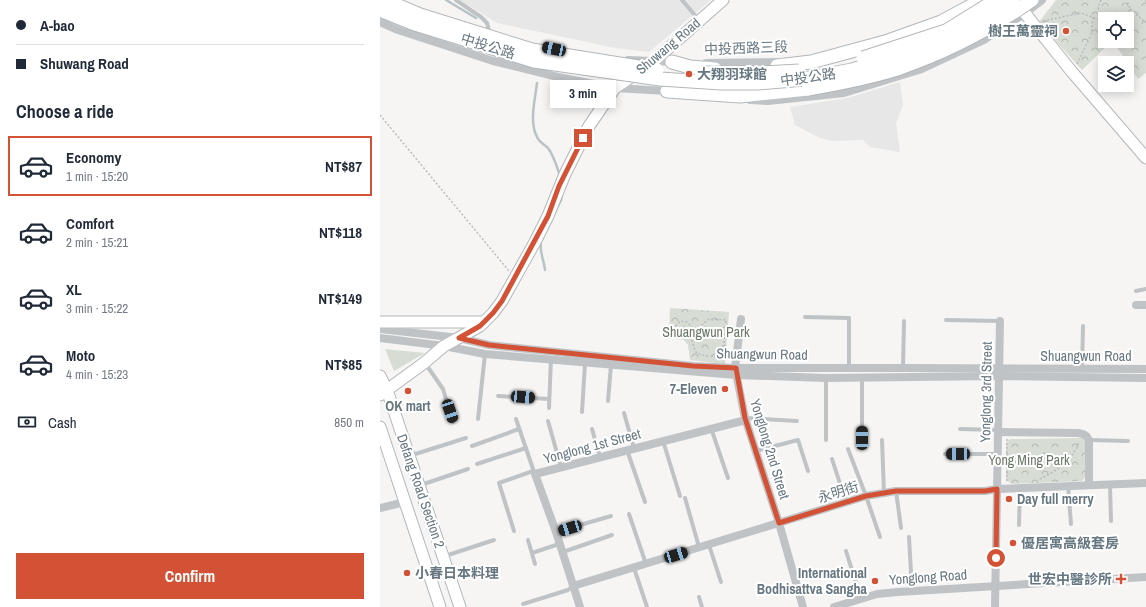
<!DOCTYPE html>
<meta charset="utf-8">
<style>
:root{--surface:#fff;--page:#f2f2f3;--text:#1f2937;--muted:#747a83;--line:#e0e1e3;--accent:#d35235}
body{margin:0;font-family:"Archivo Narrow","Noto Sans TC",sans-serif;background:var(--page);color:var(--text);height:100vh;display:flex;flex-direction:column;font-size:15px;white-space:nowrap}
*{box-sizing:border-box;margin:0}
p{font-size:13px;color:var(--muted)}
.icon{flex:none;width:22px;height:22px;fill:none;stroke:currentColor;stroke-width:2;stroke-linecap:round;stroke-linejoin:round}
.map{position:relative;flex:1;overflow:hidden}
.sheet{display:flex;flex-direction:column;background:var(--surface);width:380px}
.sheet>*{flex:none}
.hud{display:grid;align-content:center;height:88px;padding:0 16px;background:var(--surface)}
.buttons{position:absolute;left:718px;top:12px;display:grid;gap:8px}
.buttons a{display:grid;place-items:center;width:36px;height:36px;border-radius:0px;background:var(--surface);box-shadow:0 2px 10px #0003;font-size:20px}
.end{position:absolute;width:18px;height:18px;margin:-9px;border:5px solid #d35235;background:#fff;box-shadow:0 0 0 2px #fff}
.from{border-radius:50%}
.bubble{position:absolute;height:28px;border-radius:0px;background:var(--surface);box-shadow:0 2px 10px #0003;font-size:13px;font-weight:800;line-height:28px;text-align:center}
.car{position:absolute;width:12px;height:24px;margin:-12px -6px;border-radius:5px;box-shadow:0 0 3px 1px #0007;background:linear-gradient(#222 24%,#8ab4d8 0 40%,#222 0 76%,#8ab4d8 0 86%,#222 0)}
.hud b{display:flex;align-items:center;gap:14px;height:38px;font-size:15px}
.hud b+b{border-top:1px solid var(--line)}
.hud i{width:10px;height:10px;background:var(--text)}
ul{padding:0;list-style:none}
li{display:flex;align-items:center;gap:12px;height:60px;margin:0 8px 6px;padding:0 8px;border:2px solid transparent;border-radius:0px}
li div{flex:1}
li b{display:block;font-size:15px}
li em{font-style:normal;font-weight:800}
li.current{border-color:var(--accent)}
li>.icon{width:36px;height:36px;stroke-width:1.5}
h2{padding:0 16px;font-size:18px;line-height:48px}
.pay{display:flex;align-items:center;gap:10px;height:44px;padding:0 16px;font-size:15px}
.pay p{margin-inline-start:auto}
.primary-button{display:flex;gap:8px;margin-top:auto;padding:8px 16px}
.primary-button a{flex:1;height:46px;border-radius:0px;background:var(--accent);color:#fff;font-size:16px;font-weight:800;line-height:46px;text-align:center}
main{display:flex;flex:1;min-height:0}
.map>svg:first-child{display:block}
</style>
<main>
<section class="sheet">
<div class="hud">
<b><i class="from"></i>A-bao</b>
<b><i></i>Shuwang Road</b>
</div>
<h2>Choose a ride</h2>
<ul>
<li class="current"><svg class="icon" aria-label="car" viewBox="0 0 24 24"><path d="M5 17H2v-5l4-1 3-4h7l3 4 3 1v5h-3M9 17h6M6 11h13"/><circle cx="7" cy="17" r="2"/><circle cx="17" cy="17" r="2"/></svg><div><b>Economy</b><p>1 min · 15:20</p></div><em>NT$87</em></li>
<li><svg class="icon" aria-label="car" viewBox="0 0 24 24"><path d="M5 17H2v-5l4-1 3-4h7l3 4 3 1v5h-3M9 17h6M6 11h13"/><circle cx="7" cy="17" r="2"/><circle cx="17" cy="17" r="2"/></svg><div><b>Comfort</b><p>2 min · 15:21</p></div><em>NT$118</em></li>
<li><svg class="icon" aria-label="car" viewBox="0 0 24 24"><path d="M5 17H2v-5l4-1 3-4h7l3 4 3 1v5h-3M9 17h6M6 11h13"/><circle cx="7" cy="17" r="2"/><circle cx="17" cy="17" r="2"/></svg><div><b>XL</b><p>3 min · 15:22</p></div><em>NT$149</em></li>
<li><svg class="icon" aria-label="car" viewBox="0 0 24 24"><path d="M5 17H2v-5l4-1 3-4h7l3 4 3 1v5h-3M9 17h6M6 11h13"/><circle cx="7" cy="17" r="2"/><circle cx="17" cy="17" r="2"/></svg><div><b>Moto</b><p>4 min · 15:23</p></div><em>NT$85</em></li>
</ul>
<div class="pay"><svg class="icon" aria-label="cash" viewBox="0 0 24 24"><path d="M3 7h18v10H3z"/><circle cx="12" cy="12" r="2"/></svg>Cash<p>850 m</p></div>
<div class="primary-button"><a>Confirm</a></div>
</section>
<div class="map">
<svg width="766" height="607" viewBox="0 0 766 607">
<defs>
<pattern id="forest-crowns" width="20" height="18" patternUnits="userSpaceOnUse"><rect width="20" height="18" fill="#d7dcd4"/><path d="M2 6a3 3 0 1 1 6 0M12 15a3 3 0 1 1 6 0" fill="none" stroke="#b2b7b1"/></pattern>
</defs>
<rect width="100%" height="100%" fill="#f6f5f3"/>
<g fill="#e6e7e6">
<polygon points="80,0 331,0 269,52 235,48 117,23"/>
<polygon points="520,82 523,105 516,123 520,152 490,147 483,140 452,141 440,138 415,125 410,107 468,98"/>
</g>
<polygon fill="#d7dcd4" points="5,349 45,353 14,371"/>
<g fill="url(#forest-crowns)">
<polygon points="676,0 766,0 766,73 758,79 733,41 747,41 747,19 725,19 725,41 732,41 702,70 659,22"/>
<polygon points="290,308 349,312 345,364 310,360 308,345 304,340 289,338"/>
<polygon points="703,438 705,439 706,476 702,481 632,484 626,480 626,444 628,440 631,439"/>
</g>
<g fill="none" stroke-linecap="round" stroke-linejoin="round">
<g stroke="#b8c3c7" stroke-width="2.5">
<polyline points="66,0 96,18"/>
<path d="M 157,83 C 155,100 149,122 157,137 C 159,142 164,144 168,148 C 174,156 177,167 180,176"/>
<polyline points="176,210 181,200 182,195"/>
<path d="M 161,242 C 159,251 164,260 165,270"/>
</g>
<defs>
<g id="secondary">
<polyline points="636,2 692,72 766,158"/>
<polyline points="0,322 104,322"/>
<polyline points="0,376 7,390 80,607"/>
<polyline points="0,395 44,363 64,346 100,326 113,313 122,301 155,242 168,216 185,174 209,126 235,88 274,61 343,0"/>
<polyline points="0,427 60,607"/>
</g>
<g id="primary">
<polyline points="292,62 310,67 335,69"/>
<polyline points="397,66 431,62 505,42 561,22 602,0"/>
<polyline points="287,91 360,96 428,89"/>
</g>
</defs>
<use href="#secondary" stroke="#b2b7ba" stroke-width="13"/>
<use href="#primary" stroke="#b3b7ba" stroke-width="15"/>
<g stroke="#b9bcbe" stroke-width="1.5" stroke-dasharray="2 2" stroke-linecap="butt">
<path d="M 721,0 C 716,8 718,16 725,22"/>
<polyline points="766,0 766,2"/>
<polyline points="750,9 766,23"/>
<polyline points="746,19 750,9 747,0"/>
<polyline points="663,21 701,13 723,21"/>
<polyline points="697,64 711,35 713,17"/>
<polyline points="0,115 129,271"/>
<path d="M 343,359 L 343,357 L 346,320 L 329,319 L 318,328 L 314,329 L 307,322 L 300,321 L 296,326 L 296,334 L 300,337 L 306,336 L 311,339 C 313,343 314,349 316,352 C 320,357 342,357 348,357"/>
<path d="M 660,479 C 676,471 694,460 699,441"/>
<polyline points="627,481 627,439"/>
</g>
<g stroke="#bfc3c6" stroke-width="4">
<polyline points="76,0 101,17 107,23 109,31"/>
<polyline points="302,0 319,20"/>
<polyline points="756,291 766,289"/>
<polyline points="425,317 469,318 469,368"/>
<polyline points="566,320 620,321"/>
<polyline points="45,363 63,389 73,422"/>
<polyline points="523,368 524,321"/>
<polyline points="702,369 703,326"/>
<polyline points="118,396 169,399"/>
<polyline points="228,401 231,365"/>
<polyline points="169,408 171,358"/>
<polyline points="202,412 205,363"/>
<polyline points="244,413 254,448"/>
<polyline points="366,418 417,421"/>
<polyline points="98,419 105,354"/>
<polyline points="136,419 154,472"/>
<polyline points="168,421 181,467"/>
<polyline points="331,428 348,478"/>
<polyline points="212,429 220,457"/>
<polyline points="580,429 618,430"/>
<polyline points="482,438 482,377"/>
<polyline points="446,440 446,378"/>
<polyline points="502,440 504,493"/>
<polyline points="709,440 748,441"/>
<polyline points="283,441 300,496"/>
<polyline points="92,446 139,429"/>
<polyline points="468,449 486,496 500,537"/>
<polyline points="247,450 265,502"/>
<polyline points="376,451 418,440 428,471"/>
<polyline points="565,454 618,454"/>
<polyline points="29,456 86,438"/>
<polyline points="452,459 466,502"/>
<polyline points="97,464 146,448"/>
<polyline points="41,485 88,469"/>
<polyline points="730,485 731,521"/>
<polyline points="688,486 691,524"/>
<polyline points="516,491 521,528"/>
<polyline points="305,498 319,547"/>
<polyline points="249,514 266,564"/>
<polyline points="639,525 640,488"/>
<polyline points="134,531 119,483 153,471"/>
<polyline points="176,532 231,516"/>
<polyline points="529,537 532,591"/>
<polyline points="148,540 155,564"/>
<polyline points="329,545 341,582"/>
<polyline points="466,551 481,599"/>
<polyline points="183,552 232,535"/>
<polyline points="152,553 179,544"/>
<polyline points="65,556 114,540"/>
<polyline points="254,568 267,607"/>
<polyline points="319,597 322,607"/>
<polyline points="143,604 188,590 193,586"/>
</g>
<g stroke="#bfc3c6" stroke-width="8">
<polyline points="0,22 18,30 113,61 178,77 235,88 287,91 291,92"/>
<polyline points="248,60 296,62"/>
<polyline points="326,63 402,62"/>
<polyline points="370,100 388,101 464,93 542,69 604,40 644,14 662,0"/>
<polyline points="756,305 766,305"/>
<polyline points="361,319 355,368 365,418 399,523 423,607"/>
<polyline points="0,329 79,338 109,345 313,366 355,368 523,368 766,369"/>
<polyline points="0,338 64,346 105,354 356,375 446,378 619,376 766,378"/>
<path d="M 619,432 L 698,433 C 704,434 707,435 709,440 L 709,485"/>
<polyline points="0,508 25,502"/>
<polyline points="193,586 486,496 516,491 605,491 617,489 766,483"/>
<polyline points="200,607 176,532 155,474 366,420"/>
<polyline points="454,607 497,594 518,592 766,577"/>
<polyline points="615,607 620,321"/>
</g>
<use href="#secondary" stroke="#fff" stroke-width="11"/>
<use href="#primary" stroke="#fff" stroke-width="13"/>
<defs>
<g id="primary-bridge">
<polyline points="5,0 40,15 152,50 277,70"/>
<polyline points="0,10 32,23 154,61 280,79 341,83 378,83 425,79 472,70 543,49 565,40 602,20 633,0"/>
<polyline points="483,58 566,31 616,0"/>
<polyline points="321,73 380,73 419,71"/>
<path d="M 428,89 C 457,84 488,78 517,69 C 564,53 611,29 652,0"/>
</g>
</defs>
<use href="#primary-bridge" stroke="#b3b7ba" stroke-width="15" stroke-linecap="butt"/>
<use href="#primary-bridge" stroke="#fff" stroke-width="13"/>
</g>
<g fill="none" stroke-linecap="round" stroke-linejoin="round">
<polyline stroke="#d35235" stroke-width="5" points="203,138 179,186 168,216 122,301 113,313 100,326 79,338 109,345 313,366 356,368 365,418 399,523 486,496 516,491 605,491 617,489 616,558"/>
</g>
<g fill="#d35235" stroke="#fff" stroke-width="1.5">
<circle cx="686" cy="31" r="4"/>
<circle cx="309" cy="74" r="4"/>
<circle cx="345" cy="389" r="4"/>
<circle cx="28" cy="391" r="4"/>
<circle cx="629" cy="499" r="4"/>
<circle cx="633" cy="543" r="4"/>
<circle cx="27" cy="573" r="4"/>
<path d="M739 573h4v4h4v4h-4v4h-4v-4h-4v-4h4z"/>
<circle cx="495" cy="581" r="4"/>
</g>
<g text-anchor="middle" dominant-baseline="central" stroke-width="4" stroke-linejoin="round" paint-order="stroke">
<g font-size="14" font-weight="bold" fill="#677781" stroke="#fff" text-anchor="end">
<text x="678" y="31">樹王萬靈祠</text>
<text x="317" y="74" text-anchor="start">大翔羽球館</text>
<text x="337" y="389">7-Eleven</text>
<text x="28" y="406" text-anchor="middle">OK mart</text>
<text x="637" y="499" text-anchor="start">Day full merry</text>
<text x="641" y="543" text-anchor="start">優居寓高級套房</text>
<text x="35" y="573" text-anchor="start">小春日本料理</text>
<text x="487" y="573">International<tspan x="487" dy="16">Bodhisattva Sangha</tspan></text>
<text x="732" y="579">世宏中醫診所</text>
</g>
<g font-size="14" fill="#677781" stroke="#fff">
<text transform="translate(108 46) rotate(17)">中投公路</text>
<text transform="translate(288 46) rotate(-40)">Shuwang Road</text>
<text transform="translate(366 48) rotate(-2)">中投西路三段</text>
<text transform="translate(428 77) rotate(-8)">中投公路</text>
<text transform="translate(382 354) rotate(1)">Shuangwun Road</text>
<text x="706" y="356">Shuangwun Road</text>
<text transform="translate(606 392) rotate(-89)">Yonglong 3rd Street</text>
<text transform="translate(212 446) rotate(-15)">Yonglong 1st Street</text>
<text transform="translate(390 449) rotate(73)">Yonglong 2nd Street</text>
<text transform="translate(41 491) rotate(71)">Defang Road Section 2</text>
<text transform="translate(458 492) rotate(-17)">永明街</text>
<text transform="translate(548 577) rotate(-4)">Yonglong Road</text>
</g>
<g font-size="14" fill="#6a7966" stroke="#fff">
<text x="326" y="332">Shuangwun Park</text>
<text x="649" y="460">Yong Ming Park</text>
</g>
</g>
</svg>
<div class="buttons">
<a><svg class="icon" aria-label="locate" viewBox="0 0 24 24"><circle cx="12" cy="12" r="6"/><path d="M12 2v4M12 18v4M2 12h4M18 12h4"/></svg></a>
<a><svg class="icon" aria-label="layers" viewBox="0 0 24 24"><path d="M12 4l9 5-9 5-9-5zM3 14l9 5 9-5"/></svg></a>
</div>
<i class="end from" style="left:616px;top:558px"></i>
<i class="end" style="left:203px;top:138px"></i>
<div class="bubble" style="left:170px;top:80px;width:66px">3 min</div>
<i class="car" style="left:174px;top:49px;rotate:282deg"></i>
<i class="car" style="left:143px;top:397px;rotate:94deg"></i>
<i class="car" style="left:70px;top:411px;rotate:161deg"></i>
<i class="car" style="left:482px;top:438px;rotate:0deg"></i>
<i class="car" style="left:578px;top:454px;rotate:270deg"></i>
<i class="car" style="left:190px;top:528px;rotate:253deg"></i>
<i class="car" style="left:296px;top:555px;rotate:73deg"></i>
</div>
</main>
